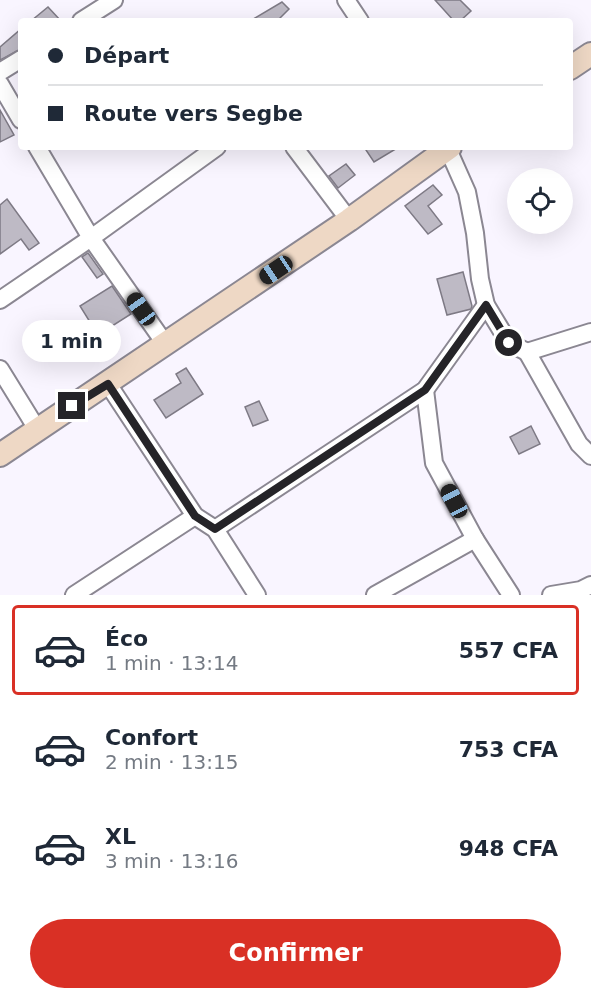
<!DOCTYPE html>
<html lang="fr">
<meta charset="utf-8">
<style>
:root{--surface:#fff;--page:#f6f6f7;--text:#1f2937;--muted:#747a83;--line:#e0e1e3;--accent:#d93025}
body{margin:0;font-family:"DejaVu Sans",sans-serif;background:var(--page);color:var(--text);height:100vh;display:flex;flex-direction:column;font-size:22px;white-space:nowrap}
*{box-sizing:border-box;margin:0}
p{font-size:20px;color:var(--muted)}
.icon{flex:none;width:33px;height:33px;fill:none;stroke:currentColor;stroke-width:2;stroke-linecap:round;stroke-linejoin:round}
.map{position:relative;height:595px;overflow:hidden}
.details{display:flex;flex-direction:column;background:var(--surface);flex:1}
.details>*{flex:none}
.hud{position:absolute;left:18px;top:18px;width:555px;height:132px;border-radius:6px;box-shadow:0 6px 24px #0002;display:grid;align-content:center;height:132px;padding:0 30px;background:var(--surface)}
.controls{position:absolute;left:507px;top:168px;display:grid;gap:12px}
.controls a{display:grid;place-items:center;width:66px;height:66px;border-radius:50%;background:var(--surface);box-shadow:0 6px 24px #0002;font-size:30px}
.end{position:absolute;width:27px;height:27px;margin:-14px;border:8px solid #252428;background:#fff;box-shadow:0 0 0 3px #fff}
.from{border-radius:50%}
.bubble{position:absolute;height:42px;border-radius:21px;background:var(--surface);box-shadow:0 6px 24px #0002;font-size:20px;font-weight:600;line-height:42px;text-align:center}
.car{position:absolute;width:18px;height:36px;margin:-18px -9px;border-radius:8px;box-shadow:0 0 4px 2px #0007;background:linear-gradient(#222 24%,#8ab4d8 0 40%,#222 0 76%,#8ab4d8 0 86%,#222 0)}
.hud b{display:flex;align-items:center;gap:21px;height:57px;font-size:22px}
.hud b+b{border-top:2px solid var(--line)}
.hud i{width:15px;height:15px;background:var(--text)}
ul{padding:10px 0 0;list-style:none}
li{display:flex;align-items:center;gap:18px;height:90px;margin:0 12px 9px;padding:0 18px;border:3px solid transparent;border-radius:6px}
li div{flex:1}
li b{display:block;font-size:22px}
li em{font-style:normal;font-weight:600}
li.selected{border-color:var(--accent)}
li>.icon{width:54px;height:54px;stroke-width:1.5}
.button{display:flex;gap:12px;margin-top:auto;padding:12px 30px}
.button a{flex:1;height:69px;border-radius:36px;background:var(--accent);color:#fff;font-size:24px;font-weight:600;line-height:69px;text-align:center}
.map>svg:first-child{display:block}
</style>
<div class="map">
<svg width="591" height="595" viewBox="0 0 591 595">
<rect width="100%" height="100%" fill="#f9f5ff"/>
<g fill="#bebac5" stroke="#7e7a85" stroke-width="1.5">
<polygon points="435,0 460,0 471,11 460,21 454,21"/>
<polygon points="282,2 289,9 277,21 250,21"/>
<polygon points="48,7 61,21 31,21"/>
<polygon points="21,29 21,49 0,60 0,47"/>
<polygon points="0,110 14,135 0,142"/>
<polygon points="364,147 399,147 374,162"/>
<polygon points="346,164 355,175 338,188 329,176"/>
<polygon points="433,185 442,195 428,206 442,224 428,234 405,206"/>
<polygon points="7,199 39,243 29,250 21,239 0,254 0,205"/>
<polygon points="88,253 103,274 97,278 82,257"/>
<polygon points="463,272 472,306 471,309 447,315 437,279"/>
<polygon points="112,286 131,314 98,335 80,306"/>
<polygon points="186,368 203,394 166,418 154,400 181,383 176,374"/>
<polygon points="259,401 268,420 253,426 245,407"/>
<polygon points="531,426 540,444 519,454 510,437"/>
</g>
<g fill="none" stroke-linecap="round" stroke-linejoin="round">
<defs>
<g id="street">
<polyline points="346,0 360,21"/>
<polyline points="81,21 114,0"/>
<polyline points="0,72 21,59"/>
<polyline points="0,84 21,120"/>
<polyline points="37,147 91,238 166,345"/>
<polyline points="294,147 349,220"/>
<polyline points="447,147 467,192 475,233 480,279 486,305 509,343 527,352 591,332"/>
<polyline points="0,300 91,238 217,147"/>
<polyline points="527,352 579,444 591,456"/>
<polyline points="0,369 37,429"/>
<polyline points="108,384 195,516 215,529 257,595"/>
<polyline points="425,390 434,463 475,539 511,595"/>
<polyline points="215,529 425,390 486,305"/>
<polyline points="74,595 195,516"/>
<polyline points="375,595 475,539"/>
<polyline points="551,595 581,590 591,585"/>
</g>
<g id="secondary">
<polyline points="570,68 591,54"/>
<polyline points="0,455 349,220 450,147"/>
</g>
</defs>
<use href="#street" stroke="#8b8792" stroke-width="20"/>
<use href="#secondary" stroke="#8b8792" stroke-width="26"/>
<use href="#street" stroke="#fff" stroke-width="16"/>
<use href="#secondary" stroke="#eed8c5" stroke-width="22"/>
</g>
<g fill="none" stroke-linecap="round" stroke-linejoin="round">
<polyline stroke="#252428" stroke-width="8" points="72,406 108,384 195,516 215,529 425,390 486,305 509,343"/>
</g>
</svg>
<div class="controls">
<a><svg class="icon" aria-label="locate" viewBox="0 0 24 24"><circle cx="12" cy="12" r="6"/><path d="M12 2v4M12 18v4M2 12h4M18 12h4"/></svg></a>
</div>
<i class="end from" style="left:509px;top:343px"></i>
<i class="end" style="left:72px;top:406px"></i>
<div class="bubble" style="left:22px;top:320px;width:99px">1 min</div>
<i class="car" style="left:276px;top:270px;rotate:236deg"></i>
<i class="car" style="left:141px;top:309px;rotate:325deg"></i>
<i class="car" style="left:454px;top:501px;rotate:332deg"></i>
<div class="hud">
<b><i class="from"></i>Départ</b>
<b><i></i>Route vers Segbe</b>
</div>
</div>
<section class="details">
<ul>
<li class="selected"><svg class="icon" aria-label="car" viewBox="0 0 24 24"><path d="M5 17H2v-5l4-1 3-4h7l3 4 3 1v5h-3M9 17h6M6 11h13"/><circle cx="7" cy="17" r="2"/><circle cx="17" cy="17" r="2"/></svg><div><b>Éco</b><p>1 min · 13:14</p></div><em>557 CFA</em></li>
<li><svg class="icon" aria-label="car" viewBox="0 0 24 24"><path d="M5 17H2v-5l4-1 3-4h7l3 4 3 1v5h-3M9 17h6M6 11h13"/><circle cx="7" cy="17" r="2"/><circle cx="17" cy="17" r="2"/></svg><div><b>Confort</b><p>2 min · 13:15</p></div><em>753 CFA</em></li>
<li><svg class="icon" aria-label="car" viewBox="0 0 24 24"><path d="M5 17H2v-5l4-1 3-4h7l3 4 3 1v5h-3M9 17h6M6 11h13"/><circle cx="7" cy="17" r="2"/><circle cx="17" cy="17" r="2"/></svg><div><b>XL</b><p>3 min · 13:16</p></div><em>948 CFA</em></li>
</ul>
<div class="button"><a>Confirmer</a></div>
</section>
